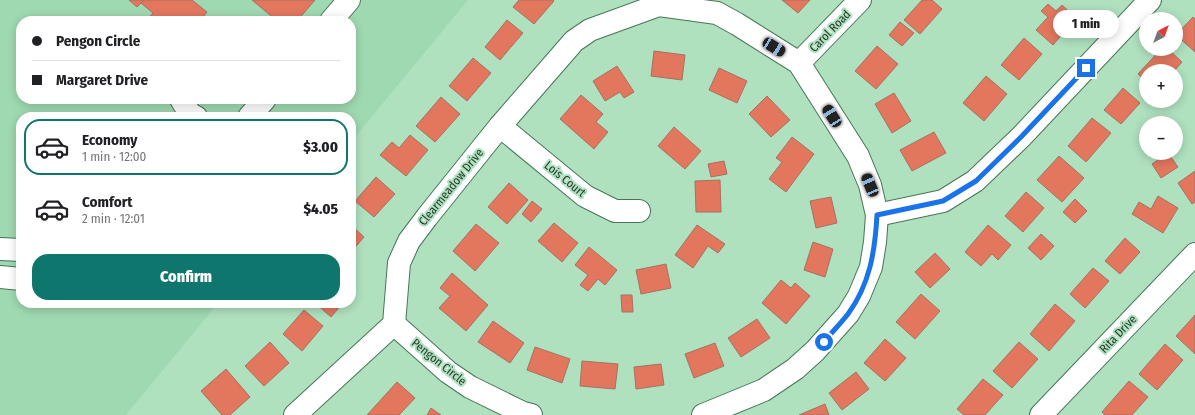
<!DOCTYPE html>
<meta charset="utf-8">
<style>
:root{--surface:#fff;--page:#f2f2f2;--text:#202124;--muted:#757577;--line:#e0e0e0;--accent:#0f766e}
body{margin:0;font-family:"Fira Sans Condensed",sans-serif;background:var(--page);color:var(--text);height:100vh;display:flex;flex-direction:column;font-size:15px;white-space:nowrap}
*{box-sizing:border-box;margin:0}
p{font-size:13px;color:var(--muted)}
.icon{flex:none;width:22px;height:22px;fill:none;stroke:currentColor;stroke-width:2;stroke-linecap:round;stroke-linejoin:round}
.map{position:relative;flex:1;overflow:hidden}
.drawer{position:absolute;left:16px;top:112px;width:340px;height:196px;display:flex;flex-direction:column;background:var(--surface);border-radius:16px;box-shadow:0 2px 10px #0003}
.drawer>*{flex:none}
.top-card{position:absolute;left:16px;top:16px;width:340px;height:88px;border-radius:16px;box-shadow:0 2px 10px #0003;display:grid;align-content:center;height:88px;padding:0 16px;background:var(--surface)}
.needle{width:26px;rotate:41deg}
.controls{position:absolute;left:1139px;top:12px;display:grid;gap:8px}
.controls a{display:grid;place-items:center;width:44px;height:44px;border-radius:50%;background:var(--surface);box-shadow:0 2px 10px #0003;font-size:20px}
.end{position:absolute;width:18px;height:18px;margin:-9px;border:5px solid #1a73e8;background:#fff;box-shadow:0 0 0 2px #fff}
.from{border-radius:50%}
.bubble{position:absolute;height:28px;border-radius:14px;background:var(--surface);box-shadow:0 2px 10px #0003;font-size:13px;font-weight:800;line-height:28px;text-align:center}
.car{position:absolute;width:12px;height:24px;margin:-12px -6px;border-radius:5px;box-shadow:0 0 3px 1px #0007;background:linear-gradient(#222 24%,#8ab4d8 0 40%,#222 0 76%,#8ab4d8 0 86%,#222 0)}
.top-card b{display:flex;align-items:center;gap:14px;height:38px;font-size:15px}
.top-card b+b{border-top:1px solid var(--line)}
.top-card i{width:10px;height:10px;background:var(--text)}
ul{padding:7px 0 0;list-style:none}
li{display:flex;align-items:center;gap:12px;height:56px;margin:0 8px 6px;padding:0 8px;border:2px solid transparent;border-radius:16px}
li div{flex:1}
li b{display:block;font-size:15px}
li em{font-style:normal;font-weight:800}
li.on{border-color:var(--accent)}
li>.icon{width:36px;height:36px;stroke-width:1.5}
.action{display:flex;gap:8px;margin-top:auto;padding:8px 16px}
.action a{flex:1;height:46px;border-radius:16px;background:var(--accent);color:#fff;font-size:16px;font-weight:800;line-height:46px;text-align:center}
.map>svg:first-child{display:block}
</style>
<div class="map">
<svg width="1195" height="415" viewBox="0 0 1195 415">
<rect width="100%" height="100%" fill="#afe1be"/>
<path fill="#9fd9b1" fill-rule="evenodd" d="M 0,0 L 468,0 L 351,142 L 351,117 L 21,117 L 21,303 L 218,303 L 126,415 L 0,415 ZM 21,21 L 351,21 L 351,99 L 21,99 Z"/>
<g fill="#e2775e" stroke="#a67164">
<polygon points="129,0 144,0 137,7"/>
<polygon points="144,0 192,0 207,12 200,21 146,21 153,13 141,3"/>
<polygon points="252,0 315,0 297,21 277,21"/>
<polygon points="519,0 553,0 554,1 534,24 513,7"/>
<polygon points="782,0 810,0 798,13"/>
<polygon points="922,0 932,0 942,9 920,34 904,20"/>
<polygon points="1048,4 1056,11 1062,5 1076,18 1053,45 1036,30 1048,17 1041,11"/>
<polygon points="1193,17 1195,19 1195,52 1176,35"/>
<polygon points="507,20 523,33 500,60 485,47"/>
<polygon points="900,22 914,33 902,46 889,35"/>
<polygon points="1024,38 1042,54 1019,80 1001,65"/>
<polygon points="877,46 898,64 876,89 855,71"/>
<polygon points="1161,49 1168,49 1182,62 1174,71 1146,71 1146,81 1138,74"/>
<polygon points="654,51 685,55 682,80 651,76"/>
<polygon points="473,58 491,73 467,101 449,86"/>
<polygon points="617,66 634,92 624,98 620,92 605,101 593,81"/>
<polygon points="719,68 747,81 737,103 709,90"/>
<polygon points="986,76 1007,94 984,121 963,103"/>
<polygon points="1123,88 1140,103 1121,124 1104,110"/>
<polygon points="894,93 911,121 892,133 875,104"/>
<polygon points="581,95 603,114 596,122 608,132 594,149 560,119"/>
<polygon points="767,96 790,120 771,137 749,114"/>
<polygon points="441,97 460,114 435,142 416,126"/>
<polygon points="1092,118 1111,133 1086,162 1068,146"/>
<polygon points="674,127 701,151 685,169 658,146"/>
<polygon points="934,132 946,153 912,171 900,150"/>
<polygon points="410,135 428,150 406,176 380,155 392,142 399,148"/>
<polygon points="792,137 814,154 786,192 769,179 782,162 776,158"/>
<polygon points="1168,153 1178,167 1161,178 1152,164"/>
<polygon points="1059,156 1084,178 1062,202 1037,180"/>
<polygon points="724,161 727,174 711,177 708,164"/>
<polygon points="1195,171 1195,202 1192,204 1178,183"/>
<polygon points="376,177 395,194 374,217 355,201"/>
<polygon points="720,180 721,212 696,212 695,181"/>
<polygon points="509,183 528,200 507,224 488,207"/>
<polygon points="1026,192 1044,208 1023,232 1005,216"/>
<polygon points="1158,196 1178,208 1163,233 1132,214 1139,202 1151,209"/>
<polygon points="831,197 837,223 816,228 810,201"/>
<polygon points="1075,199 1087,211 1075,223 1063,212"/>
<polygon points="532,201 542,209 531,222 522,214"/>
<polygon points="554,223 578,243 562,262 538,241"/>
<polygon points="476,224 499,243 475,271 453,251"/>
<polygon points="351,225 364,237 351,252"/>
<polygon points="697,225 725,244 718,253 708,246 693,268 675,255"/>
<polygon points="988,225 1011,245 998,260 992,254 981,266 965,252"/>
<polygon points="1041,234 1054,246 1041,260 1028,248"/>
<polygon points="1125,238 1140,252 1120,274 1105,261"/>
<polygon points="813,242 833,249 825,277 804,270"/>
<polygon points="589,247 617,270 605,285 598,279 588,291 580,285 588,275 575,265"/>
<polygon points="935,253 950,269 930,288 915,272"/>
<polygon points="666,264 671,288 641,294 636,270"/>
<polygon points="1093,268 1109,281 1085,308 1070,294"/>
<polygon points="452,273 488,305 466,331 439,308 450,296 440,288"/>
<polygon points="781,280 791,288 795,283 810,296 786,324 762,303"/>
<polygon points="921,294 940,311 915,339 896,322"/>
<polygon points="621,295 632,295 633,312 622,312"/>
<polygon points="315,303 343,303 331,317"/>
<polygon points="1055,304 1075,321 1049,351 1030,334"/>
<polygon points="304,310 323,326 302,351 283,334"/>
<polygon points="1195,315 1195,354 1176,336"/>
<polygon points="757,319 770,338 741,357 728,338"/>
<polygon points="493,321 524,343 510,363 478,342"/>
<polygon points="885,339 906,358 885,381 864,363"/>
<polygon points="270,342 289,363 264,386 245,366"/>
<polygon points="1019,342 1038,359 1012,388 993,371"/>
<polygon points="715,343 724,366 694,378 685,354"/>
<polygon points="1165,344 1183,360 1157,390 1139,374"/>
<polygon points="535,347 570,359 562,383 527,370"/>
<polygon points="582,361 618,364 615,389 580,386"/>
<polygon points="661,364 664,385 636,389 634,367"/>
<polygon points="226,369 250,397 230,415 222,415 201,391"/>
<polygon points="856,372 869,389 842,410 829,393"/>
<polygon points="983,379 1003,395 985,415 964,415 957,409"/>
<polygon points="1129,381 1148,397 1132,415 1105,415 1102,412"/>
<polygon points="397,382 415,398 399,415 367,415"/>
<polygon points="825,404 829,415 799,415"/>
<polygon points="431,408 441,415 427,415"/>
</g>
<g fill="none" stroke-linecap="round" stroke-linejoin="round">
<defs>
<g id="minor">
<polyline points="331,21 349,0"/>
<polyline points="799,63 860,0"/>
<polyline points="181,99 190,114 196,117"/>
<polyline points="249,117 265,99"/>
<polyline points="500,126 585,196 615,211 639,211"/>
<polyline points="877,215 943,201 975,181 1021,137 1150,0"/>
<polyline points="0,249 21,250"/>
<polyline points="0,277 21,279"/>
<polyline points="394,324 448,372 470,387 523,413 531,415"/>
<polyline points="295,415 394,324 399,263 409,241 427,217 500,126 574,41 590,30 659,5 717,13 737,24 799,63 858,156 870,185 877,215 875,242 871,267 859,296 848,314 815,351 795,369 764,390 703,415"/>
<polyline points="1041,415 1195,254"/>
</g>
</defs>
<use href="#minor" stroke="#477657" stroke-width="24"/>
<use href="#minor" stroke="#fff" stroke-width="22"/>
</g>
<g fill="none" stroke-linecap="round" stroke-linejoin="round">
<path stroke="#1a73e8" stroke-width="5" d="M 824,342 C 832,332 841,323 848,314 C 870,284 875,251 877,215 L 943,201 L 976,181 L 1021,137 L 1086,68"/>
</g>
<g text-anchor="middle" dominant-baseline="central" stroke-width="4" stroke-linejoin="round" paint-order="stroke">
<g font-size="12" fill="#25392b" stroke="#afe1be">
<text transform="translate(830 31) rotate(-46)">Carol Road</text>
<text transform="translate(565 179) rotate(39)">Lois Court</text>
<text transform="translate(451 187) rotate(-51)">Clearmeadow Drive</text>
<text transform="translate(1118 334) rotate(-46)">Rita Drive</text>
<text transform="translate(439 362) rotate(39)">Pengon Circle</text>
</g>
</g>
</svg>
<div class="controls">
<a><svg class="needle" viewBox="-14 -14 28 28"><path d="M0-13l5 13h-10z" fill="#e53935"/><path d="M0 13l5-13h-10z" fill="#757577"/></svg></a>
<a>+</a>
<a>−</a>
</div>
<i class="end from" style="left:824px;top:342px"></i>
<i class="end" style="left:1086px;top:68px"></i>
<div class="bubble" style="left:1053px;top:10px;width:66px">1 min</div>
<i class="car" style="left:774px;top:47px;rotate:122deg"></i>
<i class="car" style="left:832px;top:116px;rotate:327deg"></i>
<i class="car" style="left:870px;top:185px;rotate:337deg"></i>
<div class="top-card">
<b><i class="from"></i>Pengon Circle</b>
<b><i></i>Margaret Drive</b>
</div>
<section class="drawer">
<ul>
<li class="on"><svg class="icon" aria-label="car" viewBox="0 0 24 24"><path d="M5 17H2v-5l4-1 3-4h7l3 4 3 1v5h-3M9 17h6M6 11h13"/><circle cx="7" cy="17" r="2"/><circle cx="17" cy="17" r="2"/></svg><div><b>Economy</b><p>1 min · 12:00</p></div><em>$3.00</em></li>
<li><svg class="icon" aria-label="car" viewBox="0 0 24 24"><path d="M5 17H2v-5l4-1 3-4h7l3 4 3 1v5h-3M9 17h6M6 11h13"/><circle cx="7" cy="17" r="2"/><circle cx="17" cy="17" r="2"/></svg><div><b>Comfort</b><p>2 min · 12:01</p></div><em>$4.05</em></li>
</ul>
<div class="action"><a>Confirm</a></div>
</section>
</div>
